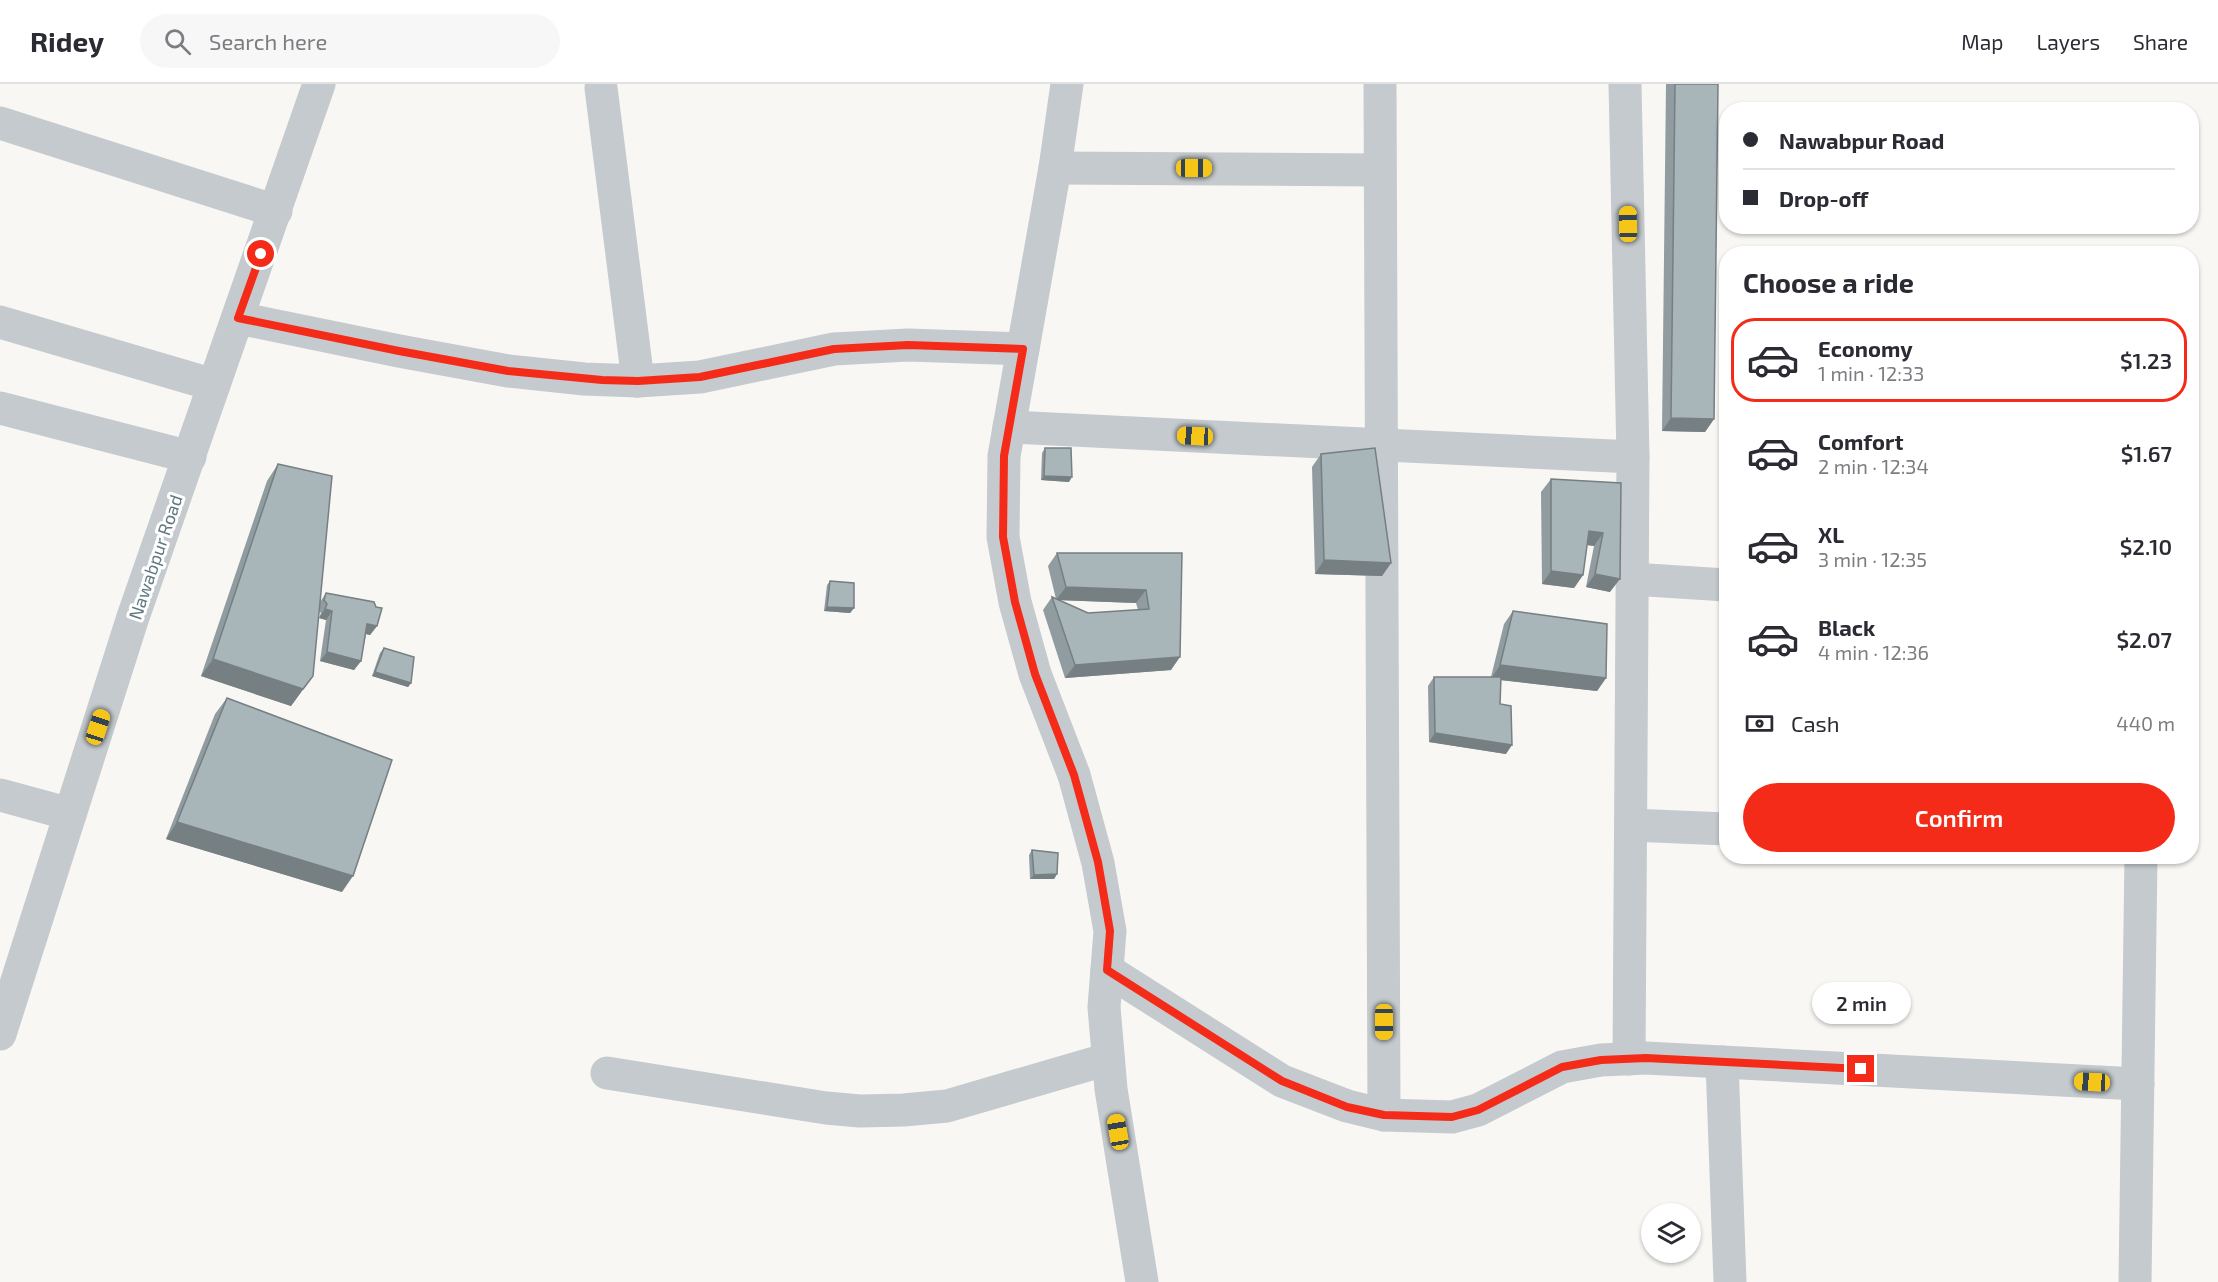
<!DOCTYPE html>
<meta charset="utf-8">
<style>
:root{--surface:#fff;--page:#f7f7f7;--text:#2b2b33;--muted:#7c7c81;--line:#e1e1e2;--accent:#f42b18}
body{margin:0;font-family:"Exo 2",sans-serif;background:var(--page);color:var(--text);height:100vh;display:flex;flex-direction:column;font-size:22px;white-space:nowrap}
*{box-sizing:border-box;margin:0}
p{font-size:20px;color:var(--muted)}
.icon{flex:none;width:33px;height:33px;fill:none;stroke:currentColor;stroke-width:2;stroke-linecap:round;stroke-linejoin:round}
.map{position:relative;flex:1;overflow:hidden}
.drawer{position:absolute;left:1719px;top:162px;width:480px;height:618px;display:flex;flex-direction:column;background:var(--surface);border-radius:24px;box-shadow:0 2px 4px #0004}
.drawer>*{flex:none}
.hud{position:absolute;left:1719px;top:18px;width:480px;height:132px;border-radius:24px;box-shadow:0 2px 4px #0004;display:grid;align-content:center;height:132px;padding:0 24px;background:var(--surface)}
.buttons{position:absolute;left:1641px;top:1119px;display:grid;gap:12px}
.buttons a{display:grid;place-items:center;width:60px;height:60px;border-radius:50%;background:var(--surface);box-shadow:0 2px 4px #0004;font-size:30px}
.end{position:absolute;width:27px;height:27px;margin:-14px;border:8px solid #f42b18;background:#fff;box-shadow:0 0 0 3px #fff}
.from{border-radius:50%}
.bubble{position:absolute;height:42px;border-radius:21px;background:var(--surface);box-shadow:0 2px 4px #0004;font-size:20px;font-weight:600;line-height:42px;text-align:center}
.car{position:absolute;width:18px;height:36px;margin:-18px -9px;border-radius:8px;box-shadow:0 0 4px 2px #0007;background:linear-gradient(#f5c518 24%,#345 0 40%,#f5c518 0 76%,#345 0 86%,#f5c518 0)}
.hud b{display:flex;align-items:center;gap:21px;height:57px;font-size:22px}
.hud b+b{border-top:2px solid var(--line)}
.hud i{width:15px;height:15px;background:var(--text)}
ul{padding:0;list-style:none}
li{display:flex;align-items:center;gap:18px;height:84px;margin:0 12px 9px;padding:0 12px;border:3px solid transparent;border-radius:24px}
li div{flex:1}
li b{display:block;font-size:22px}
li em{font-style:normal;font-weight:600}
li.selected{border-color:var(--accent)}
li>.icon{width:54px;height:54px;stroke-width:1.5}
h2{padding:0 24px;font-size:27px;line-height:72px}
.pay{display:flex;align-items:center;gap:15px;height:66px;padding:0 24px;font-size:22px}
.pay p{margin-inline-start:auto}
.action{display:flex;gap:12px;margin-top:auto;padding:12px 24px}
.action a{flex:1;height:69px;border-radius:36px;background:var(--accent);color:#fff;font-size:24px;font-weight:600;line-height:69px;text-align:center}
header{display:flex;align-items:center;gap:36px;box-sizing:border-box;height:84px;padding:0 30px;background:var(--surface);border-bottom:2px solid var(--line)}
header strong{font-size:28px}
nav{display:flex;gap:33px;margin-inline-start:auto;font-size:21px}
.search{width:420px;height:54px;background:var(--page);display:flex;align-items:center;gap:15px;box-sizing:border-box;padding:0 21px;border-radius:33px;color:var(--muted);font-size:22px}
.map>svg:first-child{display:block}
</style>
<header>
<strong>Ridey</strong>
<div class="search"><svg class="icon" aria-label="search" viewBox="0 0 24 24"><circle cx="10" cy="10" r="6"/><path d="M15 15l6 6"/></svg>Search here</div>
<nav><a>Map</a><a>Layers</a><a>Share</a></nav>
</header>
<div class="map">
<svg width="2218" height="1198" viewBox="0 0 2218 1198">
<rect width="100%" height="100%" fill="#f8f7f4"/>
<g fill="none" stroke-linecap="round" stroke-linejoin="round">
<g stroke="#c4cacd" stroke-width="33">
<polyline points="1067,0 1055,84 1004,372 1003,453 1015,518 1035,590 1074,691 1098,779 1110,847 1104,923 1111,1005 1142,1198"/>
<polyline points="1380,0 1384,1031"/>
<polyline points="1625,0 1633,373 1629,975"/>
<polyline points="601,4 638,297"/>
<polyline points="0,39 276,127"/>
<polyline points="1055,84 1380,86"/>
<polyline points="238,234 399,267 508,287 584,295 638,297 700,293 834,265 908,261 1023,265"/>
<polyline points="0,238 214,301"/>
<polyline points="0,324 190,373"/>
<polyline points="1009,343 1633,373"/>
<polyline points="1632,495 1726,501"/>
<polyline points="0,711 70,730"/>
<polyline points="1631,741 1726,745"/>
<polyline points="1107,886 1282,997 1347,1022 1384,1031 1452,1033 1478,1026 1562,983 1601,976 1646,974 2138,1000"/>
<polyline points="0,950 133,533 319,0"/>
<polyline points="1722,978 1730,1198"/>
<polyline points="607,989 826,1024 860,1027 904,1026 947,1022 1108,975"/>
<polyline points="2135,1198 2141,772"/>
</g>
</g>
<g fill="#909c9f" fill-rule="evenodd">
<polygon points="1666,0 1718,0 1714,335 1705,348 1662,347"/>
<polygon points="1045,364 1069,398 1041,396 1042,369"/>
<polygon points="1321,370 1391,479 1382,492 1315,490 1312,383"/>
<polygon points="278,380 320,518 326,509 377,542 370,551 366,550 361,577 354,586 320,577 326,536 319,534 321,529 319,527 301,608 291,622 201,592 267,397"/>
<polygon points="1551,395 1621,399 1610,508 1586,503 1594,462 1587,461 1583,491 1574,504 1542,500 1541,408"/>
<path d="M 1057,469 L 1182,469 L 1171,586 L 1065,594 L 1043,526 L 1052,513 L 1056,515 L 1048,482 ZM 1058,516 L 1136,519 L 1138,526 L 1088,529 Z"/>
<polygon points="830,497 854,524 850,529 824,527 827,501"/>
<polygon points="1513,527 1606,594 1597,607 1501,596 1500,620 1506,670 1429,658 1428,602 1434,593 1491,593 1504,540"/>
<polygon points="384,564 411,599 408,603 372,592 380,569"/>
<polygon points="227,614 342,808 166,755 215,630"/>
<polygon points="1032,766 1057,790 1054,795 1030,795 1029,771"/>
</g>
<g fill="#767f82">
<polygon points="1671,334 1714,335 1705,348 1662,347"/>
<polygon points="1044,392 1072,393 1069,398 1041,396"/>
<polygon points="1589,447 1603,449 1594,462 1580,460"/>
<polygon points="1324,476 1391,479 1382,492 1315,490"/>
<polygon points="1551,487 1583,491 1574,504 1542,500"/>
<polygon points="1595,490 1620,495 1610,508 1586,503"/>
<polygon points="1066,503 1146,506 1136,519 1056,516"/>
<polygon points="827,523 854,524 850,529 824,527"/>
<polygon points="325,525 332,527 326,536 319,534"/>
<polygon points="367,540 377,542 370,551 361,549"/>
<polygon points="327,568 361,577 354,586 320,577"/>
<polygon points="1180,573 1171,586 1065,594 1075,581"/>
<polygon points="213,575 313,592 291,622 201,592"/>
<polygon points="1500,581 1606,594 1597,607 1491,595"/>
<polygon points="375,588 411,599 408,603 372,592"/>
<polygon points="1435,649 1512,661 1506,670 1429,658"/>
<polygon points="177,738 353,792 342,808 166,755"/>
<polygon points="1057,790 1054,795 1030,795 1034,791"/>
</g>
<g fill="#a8b5b9" stroke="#767f82" stroke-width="1.5">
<polygon points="1675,0 1718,0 1714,335 1671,334"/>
<polygon points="1045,364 1071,364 1072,393 1044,392"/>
<polygon points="1375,364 1391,479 1324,476 1321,370"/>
<polygon points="278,380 332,392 313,592 303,605 213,575"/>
<polygon points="1551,395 1621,399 1620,495 1595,490 1603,449 1589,447 1583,491 1551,487"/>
<polygon points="1057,469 1182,469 1180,573 1075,581 1052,513 1088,529 1149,525 1146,506 1066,503"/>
<polygon points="830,497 854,499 854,524 827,523"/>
<polygon points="326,509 374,518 376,523 382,524 377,542 367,540 361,577 327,568 332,527 325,525 327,520 324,516"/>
<polygon points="1513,527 1607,540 1606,594 1500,581"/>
<polygon points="384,564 414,573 411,599 375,588"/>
<polygon points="1434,593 1501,593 1500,620 1511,622 1512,661 1435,649"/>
<polygon points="227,614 392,676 353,792 177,738"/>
<polygon points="1032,766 1058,769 1057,790 1034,791"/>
</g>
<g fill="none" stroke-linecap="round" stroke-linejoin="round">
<polyline stroke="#f42b18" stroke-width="8" points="261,170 238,234 399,267 508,287 602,296 638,297 700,293 834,265 908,261 1023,265 1004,372 1003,453 1015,518 1035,590 1074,691 1098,778 1110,847 1107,886 1282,997 1347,1023 1384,1031 1452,1033 1478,1026 1562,983 1601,976 1646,974 1861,985"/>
</g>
<g text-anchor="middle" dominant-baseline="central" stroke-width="6" stroke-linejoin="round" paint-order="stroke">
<g font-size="18" fill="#5f7882" stroke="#fff">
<text transform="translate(155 473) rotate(-71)">Nawabpur Road</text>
</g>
</g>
</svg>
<div class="buttons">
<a><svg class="icon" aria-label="layers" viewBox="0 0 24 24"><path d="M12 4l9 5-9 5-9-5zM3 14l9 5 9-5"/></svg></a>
</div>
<i class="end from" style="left:261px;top:170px"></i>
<i class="end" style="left:1861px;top:985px"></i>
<div class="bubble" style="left:1812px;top:898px;width:99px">2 min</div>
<i class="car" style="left:1194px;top:84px;rotate:90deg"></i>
<i class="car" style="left:1628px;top:140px;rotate:359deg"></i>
<i class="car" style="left:1195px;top:352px;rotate:273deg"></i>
<i class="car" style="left:98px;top:643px;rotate:18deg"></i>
<i class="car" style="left:1384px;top:938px;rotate:180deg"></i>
<i class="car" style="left:2092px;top:998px;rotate:273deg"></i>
<i class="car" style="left:1118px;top:1048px;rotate:350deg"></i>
<div class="hud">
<b><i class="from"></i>Nawabpur Road</b>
<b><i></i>Drop-off</b>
</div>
<section class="drawer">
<h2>Choose a ride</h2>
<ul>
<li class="selected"><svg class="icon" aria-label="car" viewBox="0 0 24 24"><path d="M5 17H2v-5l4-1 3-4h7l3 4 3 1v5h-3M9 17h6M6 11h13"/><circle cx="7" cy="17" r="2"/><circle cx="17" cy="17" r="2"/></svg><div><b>Economy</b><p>1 min · 12:33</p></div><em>$1.23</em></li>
<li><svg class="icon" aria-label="car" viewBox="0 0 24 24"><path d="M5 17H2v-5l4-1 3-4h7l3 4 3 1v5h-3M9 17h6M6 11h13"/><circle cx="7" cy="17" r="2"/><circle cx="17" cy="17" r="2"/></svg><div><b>Comfort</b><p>2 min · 12:34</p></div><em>$1.67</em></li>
<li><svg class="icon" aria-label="car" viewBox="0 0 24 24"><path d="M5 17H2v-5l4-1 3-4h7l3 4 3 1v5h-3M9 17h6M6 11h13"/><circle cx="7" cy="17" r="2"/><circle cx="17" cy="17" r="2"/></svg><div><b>XL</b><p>3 min · 12:35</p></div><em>$2.10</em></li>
<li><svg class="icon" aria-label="car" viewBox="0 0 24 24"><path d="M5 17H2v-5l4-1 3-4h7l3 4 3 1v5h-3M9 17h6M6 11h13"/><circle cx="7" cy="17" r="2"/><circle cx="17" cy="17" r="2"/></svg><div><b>Black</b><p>4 min · 12:36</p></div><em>$2.07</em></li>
</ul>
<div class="pay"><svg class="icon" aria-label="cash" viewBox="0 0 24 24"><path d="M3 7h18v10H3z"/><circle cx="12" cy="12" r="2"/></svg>Cash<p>440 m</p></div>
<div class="action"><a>Confirm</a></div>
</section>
</div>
